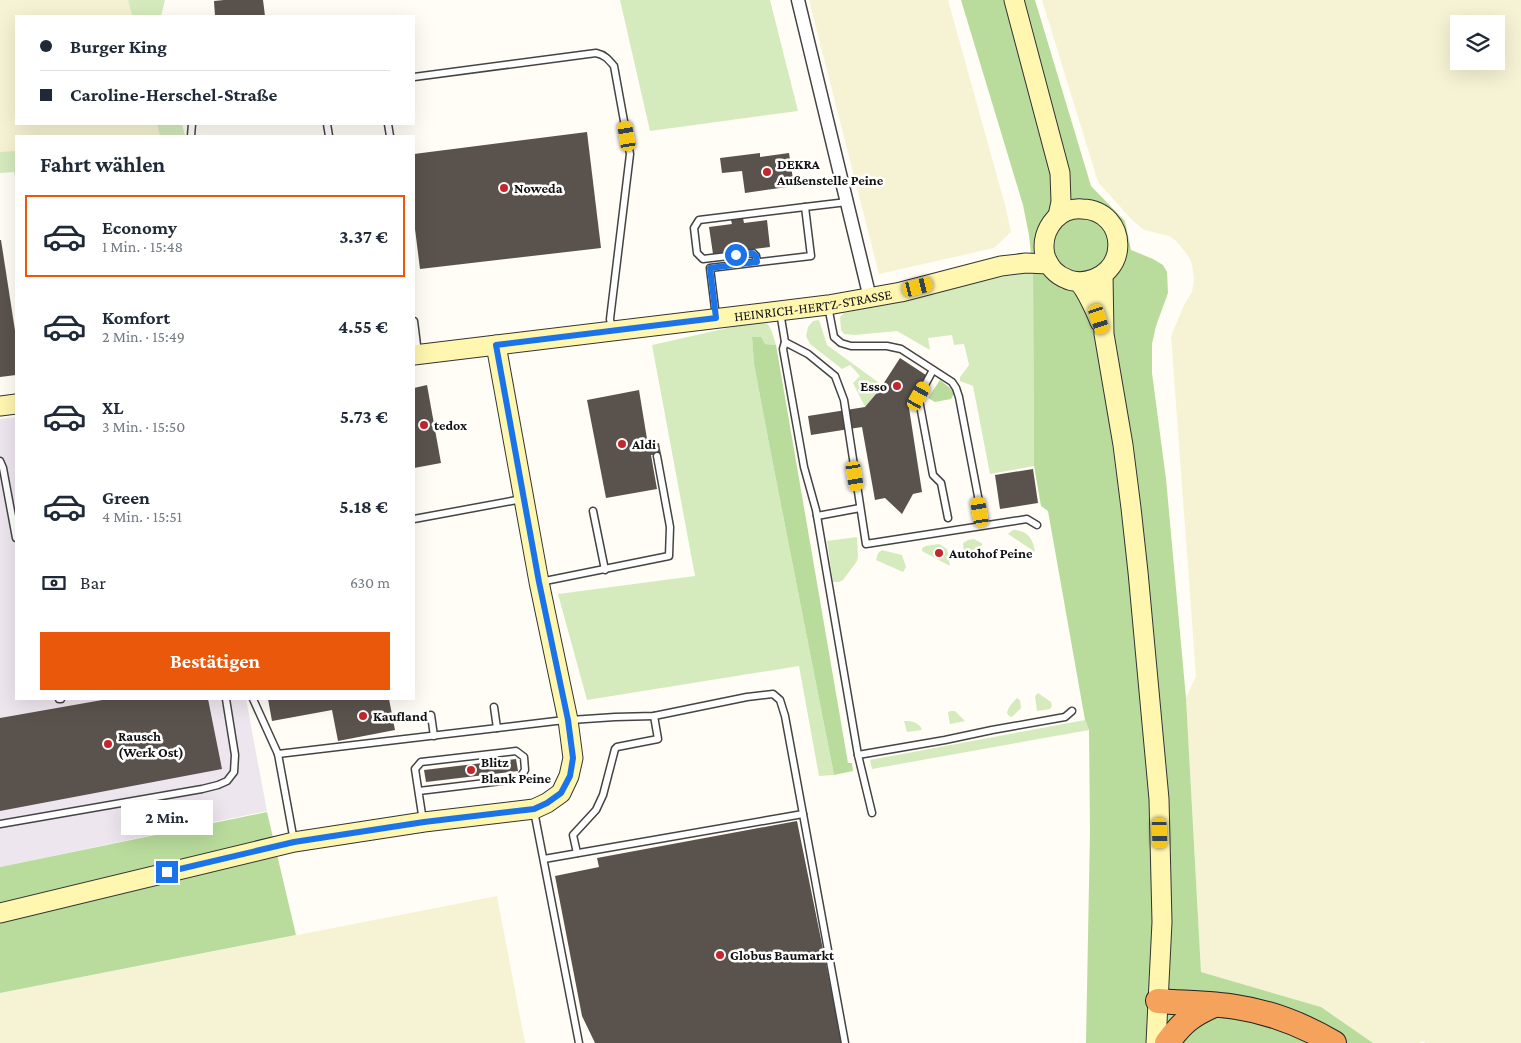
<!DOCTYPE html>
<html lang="de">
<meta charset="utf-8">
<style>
:root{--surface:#fff;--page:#f2f2f3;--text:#1f2937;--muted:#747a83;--line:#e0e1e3;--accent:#ea580c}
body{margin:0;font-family:"Crimson Pro",serif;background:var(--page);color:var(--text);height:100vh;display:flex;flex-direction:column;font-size:19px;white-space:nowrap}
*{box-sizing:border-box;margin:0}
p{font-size:16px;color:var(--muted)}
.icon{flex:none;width:28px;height:28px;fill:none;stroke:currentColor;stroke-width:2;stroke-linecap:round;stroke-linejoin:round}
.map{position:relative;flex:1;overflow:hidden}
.drawer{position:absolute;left:15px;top:135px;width:400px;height:565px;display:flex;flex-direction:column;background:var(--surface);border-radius:0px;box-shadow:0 5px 20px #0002}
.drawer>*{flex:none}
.guide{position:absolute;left:15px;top:15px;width:400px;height:110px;border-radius:0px;box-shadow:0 5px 20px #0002;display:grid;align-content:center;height:110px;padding:0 25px;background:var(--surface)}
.fabs{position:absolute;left:1450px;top:15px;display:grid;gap:10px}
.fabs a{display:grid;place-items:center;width:55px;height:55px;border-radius:0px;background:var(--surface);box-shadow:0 5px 20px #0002;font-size:25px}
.end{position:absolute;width:22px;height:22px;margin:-11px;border:6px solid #1a73e8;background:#fff;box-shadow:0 0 0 2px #fff}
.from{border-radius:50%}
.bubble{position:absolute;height:35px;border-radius:0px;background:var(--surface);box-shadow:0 5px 20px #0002;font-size:16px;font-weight:700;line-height:35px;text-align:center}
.car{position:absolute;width:15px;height:30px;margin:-15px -8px;border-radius:6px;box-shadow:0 0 4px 1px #0007;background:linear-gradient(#f5c518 24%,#345 0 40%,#f5c518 0 76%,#345 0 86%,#f5c518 0)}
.guide b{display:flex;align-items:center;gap:18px;height:48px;font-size:19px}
.guide b+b{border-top:1px solid var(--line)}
.guide i{width:12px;height:12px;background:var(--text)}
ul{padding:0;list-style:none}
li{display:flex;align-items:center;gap:15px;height:82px;margin:0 10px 8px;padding:0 15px;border:2px solid transparent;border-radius:0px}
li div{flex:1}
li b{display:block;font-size:19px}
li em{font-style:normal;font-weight:700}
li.active{border-color:var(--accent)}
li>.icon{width:45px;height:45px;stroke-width:1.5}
h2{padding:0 25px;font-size:22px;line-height:60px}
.pay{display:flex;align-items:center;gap:12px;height:55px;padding:0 25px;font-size:19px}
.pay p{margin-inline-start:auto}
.action{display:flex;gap:10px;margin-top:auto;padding:10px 25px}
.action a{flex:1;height:58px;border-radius:0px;background:var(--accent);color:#fff;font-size:20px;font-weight:700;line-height:58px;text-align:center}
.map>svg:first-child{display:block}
</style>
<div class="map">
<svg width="1521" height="1043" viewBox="0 0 1521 1043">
<rect width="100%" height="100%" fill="#fffdf5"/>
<polygon fill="#eee6ef" points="16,417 16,699 246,699 267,811 0,867 0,419"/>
<g fill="#f6f3d4" fill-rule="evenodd">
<polygon points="0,0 128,0 132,16 16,16 16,124 157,124 160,136 16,136 16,152 0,152"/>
<polygon points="809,0 948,0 1005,205 1011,232 994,248 879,274"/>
<path d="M 1042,0 L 1521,0 L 1521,1043 L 1425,1043 L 1423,1041 L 1419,1043 L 1373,1043 L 1321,1007 L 1201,972 L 1186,698 L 1196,676 L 1171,336 L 1184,305 L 1192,292 L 1194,280 L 1193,271 L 1191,261 L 1186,253 L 1176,241 L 1169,236 L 1144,230 L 1132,220 L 1098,182 ZM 1459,24 L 1496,24 L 1496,61 L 1459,61 Z"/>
<polygon points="497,896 525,1043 0,1043 0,993"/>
</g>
<g fill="#d5ebbd">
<polygon points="128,0 165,0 161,16 132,16"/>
<polygon points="620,0 770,0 798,111 650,131"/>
<polygon points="157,124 182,124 185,136 160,136"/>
<polygon points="16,151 16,184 14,172 0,173 0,152"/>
<polygon points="1019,273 1033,273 1034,466 990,474 973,386 960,381 960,377 969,365 964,344 954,345 952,335 928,338 930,350 897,331 854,335 844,334 841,330 840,317 844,313"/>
<polygon points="819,320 827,345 882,385 865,407 853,383 860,376 850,365 842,369 810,344 806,336 808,327 813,321"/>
<polygon points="750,323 762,323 768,324 772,332 776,345 764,344 752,337 754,364 770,449 834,775 819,776 799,666 587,700 558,594 695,576 652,345"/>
<path d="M 1013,530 C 1027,530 1033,538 1035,552 L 1008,534 Z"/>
<polygon points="857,537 858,556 857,561 843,580 839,582 833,582 827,541"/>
<polygon points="974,539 983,544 971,559 966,559 964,556 963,543 968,540"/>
<polygon points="939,544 947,549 950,566 922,551 922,548 926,546"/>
<polygon points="882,550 902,555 906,567 903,572 876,560 878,553"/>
<polygon points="1038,693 1051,702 1052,706 1050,709 1037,711 1035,696"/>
<path d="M 1017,698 L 1020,700 L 1021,708 L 1012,717 L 1009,716 L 1007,713 C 1008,707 1013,702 1017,698 Z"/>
<polygon points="951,711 955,711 965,721 950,724 948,712"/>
<polygon points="1085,720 1089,730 872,769 870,760"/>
<path d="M 904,721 C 912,721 919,722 922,730 L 907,732 Z"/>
</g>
<g fill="#b9dc9c">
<polygon points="961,0 1035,0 1091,186 1125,221 1131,250 1153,259 1163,265 1167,272 1168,293 1156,326 1152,344 1152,373 1166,479 1186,698 1201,972 1321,1007 1373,1043 1086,1043 1090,831 1089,730 1085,720 1048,511 1041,506 1034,466 1033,273 1029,235 1023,205"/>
<polygon points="752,337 761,337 765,344 776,345 848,763 852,763 853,771 834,775 770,449 754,364"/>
<polygon points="940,380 955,392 951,399 935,402 928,398"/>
<polygon points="267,812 296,935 0,993 0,867"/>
</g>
<g fill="#5a524d">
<polygon points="224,0 263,0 265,16 215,16 214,1"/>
<polygon points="587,132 601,248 420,269 414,221 414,154"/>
<polygon points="760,153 760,157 789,153 794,186 745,193 742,171 722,173 720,158"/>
<polygon points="743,218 744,223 767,220 770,247 746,250 746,252 739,253 739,251 725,254 725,253 713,254 709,227 732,224 731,220"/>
<polygon points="0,240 1,240 16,337 16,375 0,377"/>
<polygon points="900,358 929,377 909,408 922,492 913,494 902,514 885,498 875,500 862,427 811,435 808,416 865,407 880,389"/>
<polygon points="427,385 441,463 414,468 414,388"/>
<polygon points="639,390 648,445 659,443 661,454 651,455 657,489 606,498 587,400"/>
<polygon points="1033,469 1038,503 1000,509 995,475"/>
<polygon points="108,699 208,699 222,769 0,811 0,718"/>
<polygon points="268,699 389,699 395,730 338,741 332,710 272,721"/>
<polygon points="516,759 518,771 426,782 424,770"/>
<polygon points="797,821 842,1043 595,1043 582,1016 555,876 599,867 597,858"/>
</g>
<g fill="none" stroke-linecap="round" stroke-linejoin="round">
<defs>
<g id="lane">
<path d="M 414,77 L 596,53 C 605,55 608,59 614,66 L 630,154 L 610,319 L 612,330"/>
<polyline points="327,124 329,136"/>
<polyline points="388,124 390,136"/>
<polyline points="191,136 192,124"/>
<polyline points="757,262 756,256 753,253 703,259 697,253 694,228 699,220 805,207"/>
<polyline points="828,306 834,337 841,343 851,346 887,346 901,349 952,382 956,388 959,397 981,512"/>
<polyline points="780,312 785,342 783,349 804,467 816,510 858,755 872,813"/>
<polyline points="716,317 710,268 811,256 805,207 847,202"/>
<polyline points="414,321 418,353"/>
<polyline points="785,342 808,354 835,376 844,400 866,544 1027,519 1037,525"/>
<polyline points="933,370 919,396 919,400 933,475 941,483 948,518"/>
<polyline points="0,461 3,468 16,538"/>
<polyline points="593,511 605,570"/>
<polyline points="817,516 860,508"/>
<polyline points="414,519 522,499"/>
<polyline points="540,582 669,556 670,527 657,456"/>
<polyline points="59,699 61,699"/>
<polyline points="253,699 278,754 294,841"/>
<polyline points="494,707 497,728"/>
<polyline points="431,715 434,736"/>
<polyline points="278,754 556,721 615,717 654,716 747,697 773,694 780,700 785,716 845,1043"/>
<polyline points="858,755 945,740 992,730 1065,717 1072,711"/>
<polyline points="419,791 519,779 525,770 524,757 516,751 421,762 415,769 423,821"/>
<polyline points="534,811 579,1043"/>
<polyline points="0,824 202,789 218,785 227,781 234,772 235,755 226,699"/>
<polyline points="577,853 573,835 596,810 603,795 615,749 617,747 658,739 654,716"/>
<polyline points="544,859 803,814"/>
</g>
<polyline id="street" points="798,0 870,298"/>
<g id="secondary">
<polyline points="1014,0 1060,173 1061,202 1058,216"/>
<polyline points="1103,275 1104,334 1123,445 1131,508 1138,572 1159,799 1162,922 1156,1043"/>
<path d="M 1078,282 C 1132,280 1129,210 1082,209 C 1072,208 1062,212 1055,219 C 1046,229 1042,242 1045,255 C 1048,266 1056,275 1067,279 C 1070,281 1075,281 1078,282 C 1085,287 1097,314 1100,322"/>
<path id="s1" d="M 414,355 L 828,305 L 901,292 L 1001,266 L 1026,263 L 1049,264"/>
<polyline points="0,406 16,404"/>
<polyline points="0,913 294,842 424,822 534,809 547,803 561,793 569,776 573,758 568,720 539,582 496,345"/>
</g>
<g id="highway">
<path d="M 1158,1001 C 1183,1003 1212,1003 1236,1007 C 1270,1012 1305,1026 1334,1043"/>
<path d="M 1167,1043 C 1182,1023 1191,1015 1214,1005"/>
</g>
</defs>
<use href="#lane" stroke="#444" stroke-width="9"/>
<use href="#street" stroke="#444" stroke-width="15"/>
<use href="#secondary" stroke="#333" stroke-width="21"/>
<use href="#highway" stroke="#222" stroke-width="26"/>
<use href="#lane" stroke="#fff" stroke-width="6"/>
<use href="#street" stroke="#fff" stroke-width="12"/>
<use href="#secondary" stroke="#fff6b0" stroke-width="19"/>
<use href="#highway" stroke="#f5a25d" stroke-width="24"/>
</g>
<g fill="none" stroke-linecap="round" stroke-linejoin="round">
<polyline stroke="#1a73e8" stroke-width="6" points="167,872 294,842 424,822 534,809 547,803 561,793 570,776 573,758 568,720 539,582 496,345 716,318 710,268 757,262 756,256 752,253 736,255"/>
</g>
<g fill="#c4262e" stroke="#fff" stroke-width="2">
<circle cx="767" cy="172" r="5"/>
<circle cx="504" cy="188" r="5"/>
<circle cx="897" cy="386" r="5"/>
<circle cx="424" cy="425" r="5"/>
<circle cx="622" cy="444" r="5"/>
<circle cx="939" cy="553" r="5"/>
<circle cx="363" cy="716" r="5"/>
<circle cx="108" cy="744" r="5"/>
<circle cx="471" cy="770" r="5"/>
<circle cx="720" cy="955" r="5"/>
</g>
<g text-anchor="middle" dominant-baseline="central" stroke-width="5" stroke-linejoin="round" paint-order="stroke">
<g font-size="14" font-weight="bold" fill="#111" stroke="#fff" text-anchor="start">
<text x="777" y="164">DEKRA<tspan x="777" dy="16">Außenstelle Peine</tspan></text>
<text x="514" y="188">Noweda</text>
<text x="887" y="386" text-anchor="end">Esso</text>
<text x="434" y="425">tedox</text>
<text x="632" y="444">Aldi</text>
<text x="949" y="553">Autohof Peine</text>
<text x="373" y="716">Kaufland</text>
<text x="118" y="736">Rausch<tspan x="118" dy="16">(Werk Ost)</tspan></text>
<text x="481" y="762">Blitz<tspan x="481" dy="16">Blank Peine</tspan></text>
<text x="730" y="955">Globus Baumarkt</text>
</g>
<g font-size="14" fill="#111" stroke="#fff">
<text stroke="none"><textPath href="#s1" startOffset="402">HEINRICH-HERTZ-STRASSE</textPath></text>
</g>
</g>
</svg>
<div class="fabs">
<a><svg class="icon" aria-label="layers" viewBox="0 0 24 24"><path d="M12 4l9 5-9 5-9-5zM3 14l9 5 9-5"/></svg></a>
</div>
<i class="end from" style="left:736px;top:255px"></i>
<i class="end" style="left:167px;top:872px"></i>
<div class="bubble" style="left:121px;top:800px;width:92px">2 Min.</div>
<i class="car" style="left:627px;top:136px;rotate:350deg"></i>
<i class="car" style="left:918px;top:287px;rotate:76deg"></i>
<i class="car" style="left:1099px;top:319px;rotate:162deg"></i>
<i class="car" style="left:919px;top:396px;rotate:29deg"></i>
<i class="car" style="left:855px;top:476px;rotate:171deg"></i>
<i class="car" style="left:980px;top:512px;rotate:350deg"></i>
<i class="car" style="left:1160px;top:833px;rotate:178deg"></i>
<div class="guide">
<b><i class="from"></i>Burger King</b>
<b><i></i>Caroline-Herschel-Straße</b>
</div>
<section class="drawer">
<h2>Fahrt wählen</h2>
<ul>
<li class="active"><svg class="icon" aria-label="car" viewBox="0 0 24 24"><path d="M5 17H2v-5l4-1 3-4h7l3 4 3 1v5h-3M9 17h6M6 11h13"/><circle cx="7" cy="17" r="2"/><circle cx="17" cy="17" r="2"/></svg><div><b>Economy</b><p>1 Min. · 15:48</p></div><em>3.37 €</em></li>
<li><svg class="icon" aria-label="car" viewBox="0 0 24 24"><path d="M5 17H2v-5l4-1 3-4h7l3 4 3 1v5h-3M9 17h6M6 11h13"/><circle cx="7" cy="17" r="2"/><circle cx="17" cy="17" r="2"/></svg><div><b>Komfort</b><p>2 Min. · 15:49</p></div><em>4.55 €</em></li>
<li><svg class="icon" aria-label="car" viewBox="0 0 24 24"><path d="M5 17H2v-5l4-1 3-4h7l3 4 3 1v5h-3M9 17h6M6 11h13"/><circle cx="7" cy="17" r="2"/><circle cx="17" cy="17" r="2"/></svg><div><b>XL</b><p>3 Min. · 15:50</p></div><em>5.73 €</em></li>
<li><svg class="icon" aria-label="car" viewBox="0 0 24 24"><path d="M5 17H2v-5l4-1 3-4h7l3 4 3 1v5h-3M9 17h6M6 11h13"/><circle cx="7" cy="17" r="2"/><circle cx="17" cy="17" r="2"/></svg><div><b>Green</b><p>4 Min. · 15:51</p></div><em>5.18 €</em></li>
</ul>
<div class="pay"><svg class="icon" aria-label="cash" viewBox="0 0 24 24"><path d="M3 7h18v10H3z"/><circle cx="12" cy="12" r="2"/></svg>Bar<p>630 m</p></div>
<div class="action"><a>Bestätigen</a></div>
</section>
</div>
